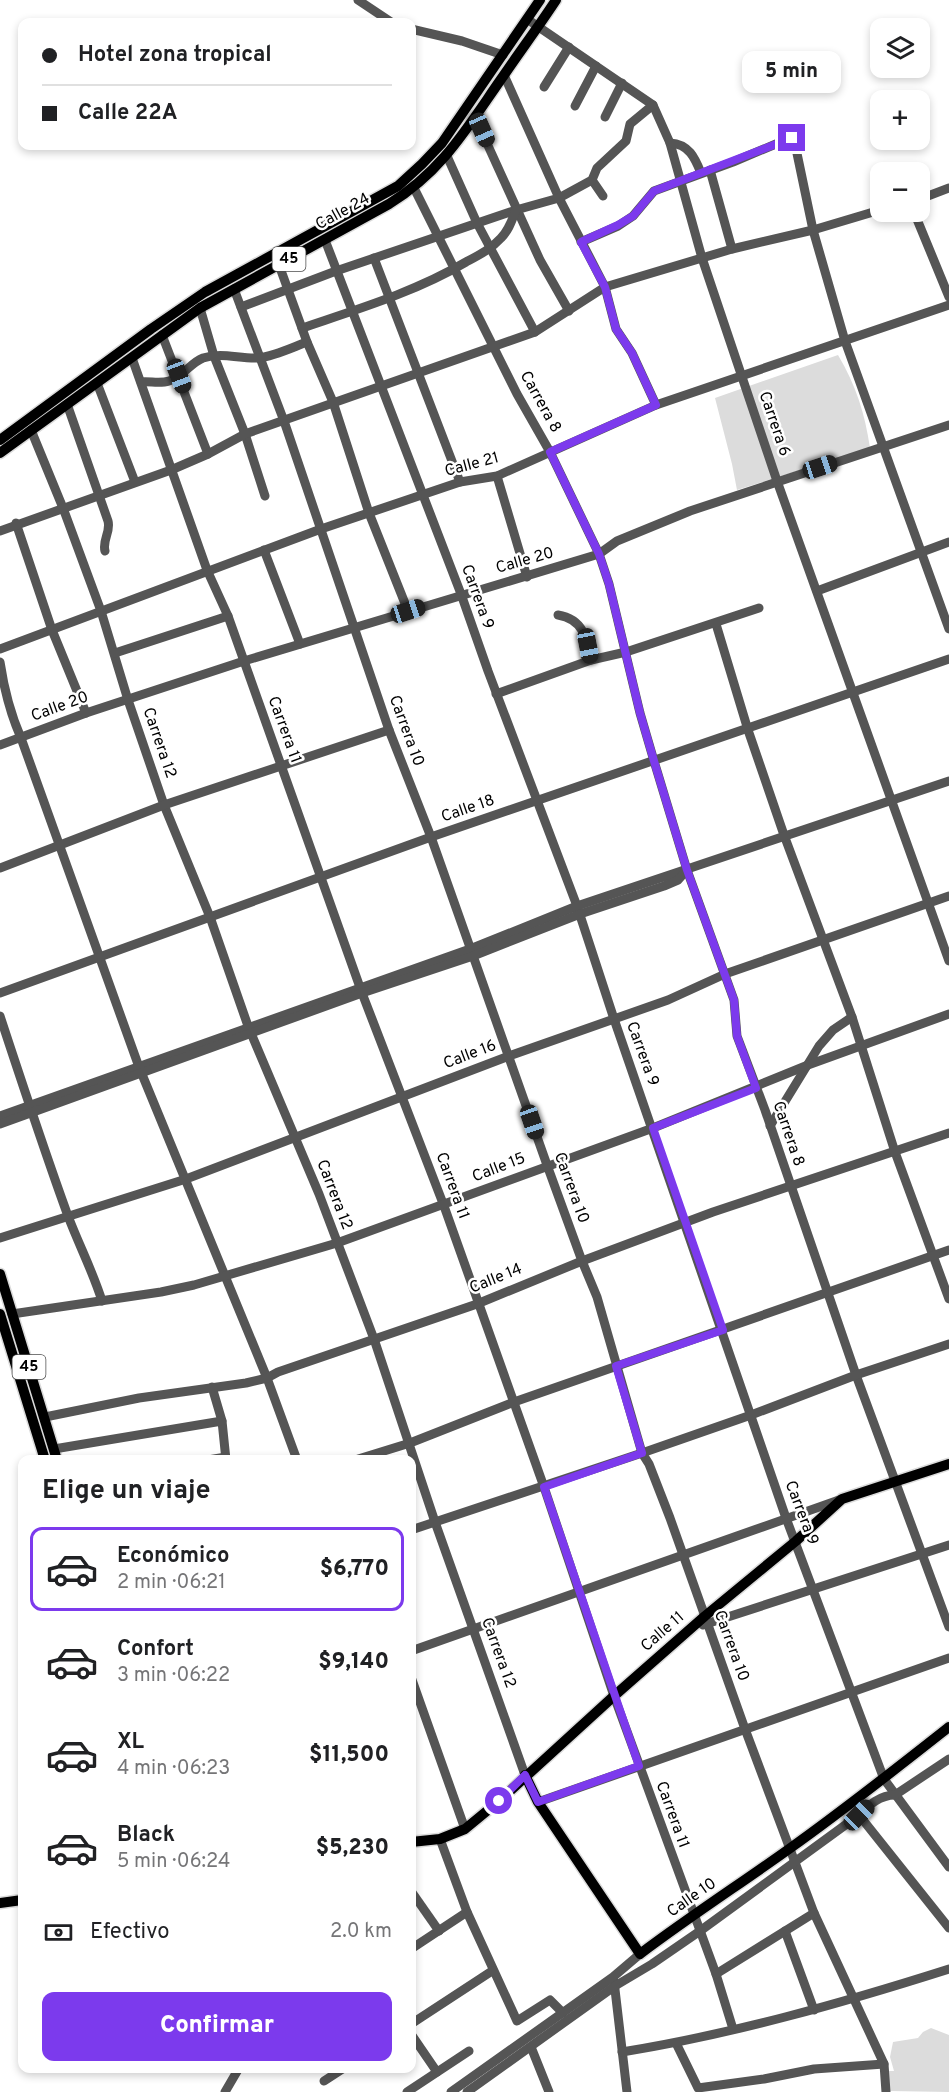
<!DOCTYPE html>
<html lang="es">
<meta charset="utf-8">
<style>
:root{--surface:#fff;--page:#f2f2f2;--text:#202124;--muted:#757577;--line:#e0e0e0;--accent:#7c3aed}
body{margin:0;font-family:Overpass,sans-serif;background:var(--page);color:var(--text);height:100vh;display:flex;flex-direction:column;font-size:22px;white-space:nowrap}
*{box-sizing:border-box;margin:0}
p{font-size:20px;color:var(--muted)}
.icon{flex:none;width:33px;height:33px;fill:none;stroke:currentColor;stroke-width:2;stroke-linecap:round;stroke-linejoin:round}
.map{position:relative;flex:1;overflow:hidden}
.details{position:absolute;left:18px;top:1455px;width:398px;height:618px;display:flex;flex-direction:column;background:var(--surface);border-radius:12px;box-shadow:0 3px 9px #0003}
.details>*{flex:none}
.top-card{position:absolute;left:18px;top:18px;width:398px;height:132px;border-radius:12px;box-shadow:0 3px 9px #0003;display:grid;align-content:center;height:132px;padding:0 24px;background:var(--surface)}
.buttons{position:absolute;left:870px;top:18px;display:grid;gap:12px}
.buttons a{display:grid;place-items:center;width:60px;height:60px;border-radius:12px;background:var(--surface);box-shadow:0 3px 9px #0003;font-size:30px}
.end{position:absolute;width:27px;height:27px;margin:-14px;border:8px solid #7c3aed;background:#fff;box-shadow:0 0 0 3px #fff}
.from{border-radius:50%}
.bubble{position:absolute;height:42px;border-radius:12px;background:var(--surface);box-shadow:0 3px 9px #0003;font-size:20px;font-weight:800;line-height:42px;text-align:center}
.car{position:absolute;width:18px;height:36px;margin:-18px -9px;border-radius:8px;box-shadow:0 0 4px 2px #0007;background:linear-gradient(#222 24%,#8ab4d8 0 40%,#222 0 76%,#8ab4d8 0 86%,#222 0)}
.top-card b{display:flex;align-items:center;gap:21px;height:57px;font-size:22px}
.top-card b+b{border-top:2px solid var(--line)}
.top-card i{width:15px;height:15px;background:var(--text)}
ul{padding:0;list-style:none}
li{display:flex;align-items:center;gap:18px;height:84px;margin:0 12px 9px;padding:0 12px;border:3px solid transparent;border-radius:12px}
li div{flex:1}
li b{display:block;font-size:22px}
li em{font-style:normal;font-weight:800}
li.selected{border-color:var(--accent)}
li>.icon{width:54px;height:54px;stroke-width:1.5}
h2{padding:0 24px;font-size:27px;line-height:72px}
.pay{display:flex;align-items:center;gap:15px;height:66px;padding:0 24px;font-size:22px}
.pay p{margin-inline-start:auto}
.action{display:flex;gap:12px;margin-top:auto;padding:12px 24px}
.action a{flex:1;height:69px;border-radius:12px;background:var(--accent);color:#fff;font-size:24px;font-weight:800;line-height:69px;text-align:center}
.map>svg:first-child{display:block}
</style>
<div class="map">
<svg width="949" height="2092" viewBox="0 0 949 2092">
<rect width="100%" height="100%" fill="#fff"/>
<g fill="#dcdcdc">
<path d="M 838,355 C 856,385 865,414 870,448 L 737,490 L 732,464 L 715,398 Z"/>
<polygon points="931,2028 949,2035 949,2092 889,2091 887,2071 894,2071 890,2057 893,2042 918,2038 923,2032"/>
</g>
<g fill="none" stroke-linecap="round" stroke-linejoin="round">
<defs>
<g id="major">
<polyline points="0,440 151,329 205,292 398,186 422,164 442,143 540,0"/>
<path d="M 0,453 L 200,308 L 389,204 C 444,170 468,126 504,75 C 521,50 539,26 556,0"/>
<polyline points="0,1274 57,1460"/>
<polyline points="0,1314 45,1460"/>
<path d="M 525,1775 L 538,1802 L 640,1954 C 689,1917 740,1884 789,1849 C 844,1810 897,1768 949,1727"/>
<polyline points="411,1842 440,1839 465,1829 499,1801 614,1696 705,1616 796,1541 842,1499 949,1464"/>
<polyline points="0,1903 22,1900"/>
</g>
</defs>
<use href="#major" stroke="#dbdbdb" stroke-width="13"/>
<g stroke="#555" stroke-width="9">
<polyline points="358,0 391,22"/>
<polyline points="527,19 653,105 670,143 702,258 777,481 949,961"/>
<polyline points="411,29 462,41 503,55"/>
<polyline points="504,75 559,198 605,287 616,329 632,353 656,405"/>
<polyline points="544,87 569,47"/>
<polyline points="575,106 596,66"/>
<polyline points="475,117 540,260 569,311"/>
<polyline points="605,117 622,83"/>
<path d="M 670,143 C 689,144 695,158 701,173"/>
<polyline points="447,156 477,223 535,332"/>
<polyline points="710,170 732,249"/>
<polyline points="592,180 603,196"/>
<polyline points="414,188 517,394 550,452 599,554 609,584 640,713 654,761 687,870 734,1000 737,1036 765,1110 856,1375 949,1627"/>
<polyline points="920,199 949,188"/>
<polyline points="914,212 949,297"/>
<polyline points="325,240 461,594 488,671 577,906 614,1019 786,1518 884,1779 949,1867"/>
<polyline points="581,242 618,226 633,216 654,191 733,162 790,138 794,139 813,230 845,341 949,629"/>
<polyline points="374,258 460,482"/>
<polyline points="279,265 307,342 333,402 369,513 408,611"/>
<polyline points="234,289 284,421 389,730 431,837 547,1165 582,1261 597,1297 642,1453 649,1464 670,1518 745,1729 814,1913 884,2064 886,2092"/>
<polyline points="241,307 336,271 516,210 559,198 592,180 597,168 626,141 630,124 653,105"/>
<polyline points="200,308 214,356 245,434 265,496"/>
<path d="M 302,328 C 358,309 415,292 466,262 C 479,255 491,249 501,238 C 509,230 512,220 516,210"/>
<polyline points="162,335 208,454"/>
<polyline points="132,358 207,570 228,616 362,993 444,1206 544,1487 614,1696 716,1974 733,2029"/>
<path d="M 141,382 C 150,381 160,384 169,381 C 183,377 190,363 203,358 C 222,352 239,359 258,358 C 275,356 291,348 307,342"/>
<polyline points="97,383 135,482"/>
<path d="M 67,404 L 108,521 C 111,532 102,540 105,551"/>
<polyline points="31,430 63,508 101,611 128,700 164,805 210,917 248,1026 319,1194 374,1339 435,1522 525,1775"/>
<polyline points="497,476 527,577"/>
<polyline points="16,523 52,630 86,713"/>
<polyline points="0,531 171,470 208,454 245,434 535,332 605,287 732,249 813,230 880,210"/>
<polyline points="264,550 300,644"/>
<polyline points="817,591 949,542"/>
<path d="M 558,615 C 583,619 587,638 591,660"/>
<polyline points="716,624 748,730 784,835 852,1017 895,1152 949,1299"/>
<polyline points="0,649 321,529 460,482 497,476 656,405 949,305"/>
<polyline points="115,653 228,616"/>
<path d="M 0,662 C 4,689 10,713 21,738 L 139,1067 L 267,1378 L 297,1460"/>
<polyline points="496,694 591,660 626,652 759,608"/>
<polyline points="0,745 86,713 244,661 599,554 617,541 690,511 949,425"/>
<polyline points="0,868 164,805 389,730"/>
<polyline points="0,993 431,837 949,659"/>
<path d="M 0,1016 C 22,1083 44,1150 68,1216 C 79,1245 93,1272 102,1301"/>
<polyline points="0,1116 470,949 577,906 949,781"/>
<polyline points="0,1124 362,993 473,956 580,914 664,886 678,880 686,871"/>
<polyline points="770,1126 819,1046 833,1030 852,1017"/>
<polyline points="0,1238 186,1179 509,1056 668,1000 725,974 949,896"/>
<polyline points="12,1314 161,1292 194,1285 337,1243 653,1128 808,1065 949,1014"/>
<polyline points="212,1387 222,1421 226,1460"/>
<polyline points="45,1417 139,1398 246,1383 267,1378 278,1372 477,1304 582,1261 713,1212 949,1133"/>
<polyline points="54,1449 222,1421"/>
<polyline points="208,1460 226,1457"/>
<polyline points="355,1460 410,1443 514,1402 949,1250"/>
<polyline points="411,1530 642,1453 751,1415 856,1375 949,1344"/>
<polyline points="703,1625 949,1545"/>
<polyline points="411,1651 839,1500"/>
<polyline points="411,1677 465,1829"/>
<polyline points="538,1802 949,1658"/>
<polyline points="859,1815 949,1928"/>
<polyline points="440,1839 467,1912 517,2021 550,2000 563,2013"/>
<polyline points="411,1891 439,1931"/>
<polyline points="785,1931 814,2010"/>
<polyline points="411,1949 467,1912"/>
<polyline points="716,1974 814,1913"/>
<polyline points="614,1981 627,2092"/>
<polyline points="411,2024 492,1971"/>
<polyline points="411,2034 437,2072"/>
<polyline points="676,2043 698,2088 764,2079 814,2069 884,2064"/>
<polyline points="531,2047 549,2092"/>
<path d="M 622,2052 C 733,2034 842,2003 949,1969"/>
<polyline points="324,2081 344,2068"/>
<polyline points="225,2092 239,2068"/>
<polyline points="407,2092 469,2051"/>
<polyline points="451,2092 613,1977 640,1954"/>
<path d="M 467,2092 L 615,1986 L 652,1964 L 700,1931 L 859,1815 C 869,1805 880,1795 895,1795 L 949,1759"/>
</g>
<use href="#major" stroke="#000" stroke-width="10"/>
</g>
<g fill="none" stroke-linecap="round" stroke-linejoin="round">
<polyline stroke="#7c3aed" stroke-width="8" points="499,1801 525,1775 538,1802 639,1766 544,1487 642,1453 616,1366 723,1330 653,1128 756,1088 737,1036 734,1000 687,870 654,761 640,713 609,584 599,554 550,452 656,405 632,353 616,329 605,287 581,242 618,225 633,216 654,191 792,138"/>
</g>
<g text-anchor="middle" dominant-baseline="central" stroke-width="5" stroke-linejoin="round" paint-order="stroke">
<g fill="#fff" stroke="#4c4c4c" stroke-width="1.5">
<rect x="272.5" y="247" width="33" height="24" rx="4.5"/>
<rect x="12.5" y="1355" width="33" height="24" rx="4.5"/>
</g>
<g font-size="15" font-weight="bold" fill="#000">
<text x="289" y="259">45</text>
<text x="29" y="1367">45</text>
</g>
<g font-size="16" fill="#000" stroke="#fff">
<text transform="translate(343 212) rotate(-29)">Calle 24</text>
<text transform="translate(540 402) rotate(61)">Carrera 8</text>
<text transform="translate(774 424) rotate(71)">Carrera 6</text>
<text transform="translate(472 465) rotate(-15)">Calle 21</text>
<text transform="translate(525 561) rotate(-16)">Calle 20</text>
<text transform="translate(477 597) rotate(70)">Carrera 9</text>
<text transform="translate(60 707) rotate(-20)">Calle 20</text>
<text transform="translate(284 730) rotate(70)">Carrera 11</text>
<text transform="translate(406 731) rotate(70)">Carrera 10</text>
<text transform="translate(159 743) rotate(71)">Carrera 12</text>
<text transform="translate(468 809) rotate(-19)">Calle 18</text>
<text transform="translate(642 1054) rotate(70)">Carrera 9</text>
<text transform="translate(470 1055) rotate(-21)">Calle 16</text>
<text transform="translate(788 1134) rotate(71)">Carrera 8</text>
<text transform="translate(499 1168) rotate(-21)">Calle 15</text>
<text transform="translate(452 1186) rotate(70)">Carrera 11</text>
<text transform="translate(571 1188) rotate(70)">Carrera 10</text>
<text transform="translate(334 1195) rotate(69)">Carrera 12</text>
<text transform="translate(496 1279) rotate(-22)">Calle 14</text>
<text transform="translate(801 1513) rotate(69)">Carrera 9</text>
<text transform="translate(663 1632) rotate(-41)">Calle 11</text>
<text transform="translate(731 1646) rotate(70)">Carrera 10</text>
<text transform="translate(498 1653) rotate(70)">Carrera 12</text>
<text transform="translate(672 1815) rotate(70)">Carrera 11</text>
<text transform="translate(692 1898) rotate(-35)">Calle 10</text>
</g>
</g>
</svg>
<div class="buttons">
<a><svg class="icon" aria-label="layers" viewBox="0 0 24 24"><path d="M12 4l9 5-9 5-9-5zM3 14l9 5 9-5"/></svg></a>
<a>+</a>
<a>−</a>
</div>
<i class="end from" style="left:499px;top:1801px"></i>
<i class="end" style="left:792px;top:138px"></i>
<div class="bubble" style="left:742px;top:51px;width:99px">5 min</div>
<i class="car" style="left:482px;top:130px;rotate:156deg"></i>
<i class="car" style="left:179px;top:376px;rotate:159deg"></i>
<i class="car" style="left:820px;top:467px;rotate:72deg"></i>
<i class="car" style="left:408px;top:611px;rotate:72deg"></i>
<i class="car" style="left:588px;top:646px;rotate:169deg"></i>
<i class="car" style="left:532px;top:1122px;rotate:161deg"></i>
<i class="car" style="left:859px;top:1815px;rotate:45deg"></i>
<div class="top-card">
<b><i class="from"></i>Hotel zona tropical</b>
<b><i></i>Calle 22A</b>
</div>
<section class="details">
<h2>Elige un viaje</h2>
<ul>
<li class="selected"><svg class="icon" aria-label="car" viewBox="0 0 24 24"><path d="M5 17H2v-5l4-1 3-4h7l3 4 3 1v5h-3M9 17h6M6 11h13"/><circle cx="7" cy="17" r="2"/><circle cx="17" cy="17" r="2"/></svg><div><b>Económico</b><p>2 min · 06:21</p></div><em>$6,770</em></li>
<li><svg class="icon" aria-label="car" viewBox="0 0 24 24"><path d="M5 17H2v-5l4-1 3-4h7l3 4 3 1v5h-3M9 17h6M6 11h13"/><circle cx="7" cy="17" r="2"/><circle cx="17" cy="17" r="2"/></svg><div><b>Confort</b><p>3 min · 06:22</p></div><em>$9,140</em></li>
<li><svg class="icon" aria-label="car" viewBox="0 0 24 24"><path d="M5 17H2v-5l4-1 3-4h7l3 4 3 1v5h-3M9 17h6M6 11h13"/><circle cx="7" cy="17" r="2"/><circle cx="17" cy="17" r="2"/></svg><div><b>XL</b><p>4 min · 06:23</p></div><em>$11,500</em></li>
<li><svg class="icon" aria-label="car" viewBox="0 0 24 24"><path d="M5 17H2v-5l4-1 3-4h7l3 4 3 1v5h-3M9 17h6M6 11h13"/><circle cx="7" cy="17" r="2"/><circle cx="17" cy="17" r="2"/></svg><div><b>Black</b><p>5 min · 06:24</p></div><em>$5,230</em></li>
</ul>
<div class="pay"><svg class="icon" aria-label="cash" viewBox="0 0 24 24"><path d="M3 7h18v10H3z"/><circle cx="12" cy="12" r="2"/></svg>Efectivo<p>2.0 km</p></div>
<div class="action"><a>Confirmar</a></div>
</section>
</div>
